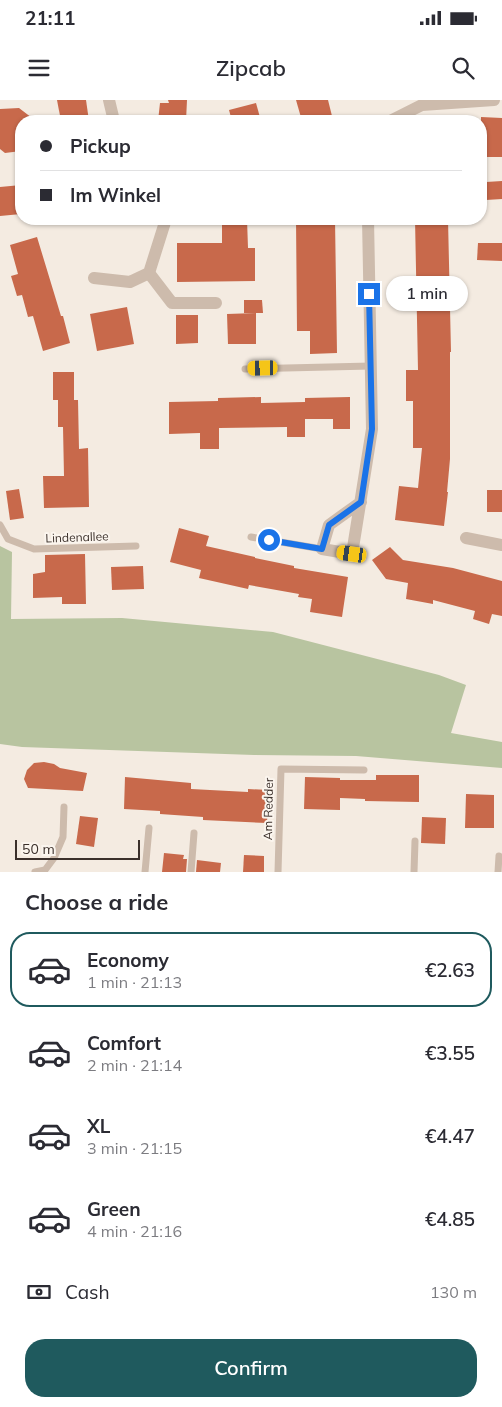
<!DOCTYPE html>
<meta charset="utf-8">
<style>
:root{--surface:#fff;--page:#f7f7f7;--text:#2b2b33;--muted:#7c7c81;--line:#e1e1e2;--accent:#1f5a5e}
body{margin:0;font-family:Mulish,sans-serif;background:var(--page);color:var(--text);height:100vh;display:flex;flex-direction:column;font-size:19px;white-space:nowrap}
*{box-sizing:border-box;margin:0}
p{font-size:16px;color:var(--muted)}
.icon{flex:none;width:28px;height:28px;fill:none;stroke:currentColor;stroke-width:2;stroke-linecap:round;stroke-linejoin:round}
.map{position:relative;height:772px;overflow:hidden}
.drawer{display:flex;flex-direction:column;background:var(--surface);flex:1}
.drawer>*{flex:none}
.top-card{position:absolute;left:15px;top:15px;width:472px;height:110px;border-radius:20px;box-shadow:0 1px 4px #0004;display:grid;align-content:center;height:110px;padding:0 25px;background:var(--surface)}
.scale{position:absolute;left:15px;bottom:12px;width:125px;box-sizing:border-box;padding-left:5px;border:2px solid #3b302b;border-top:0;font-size:14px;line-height:18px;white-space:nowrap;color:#3b302b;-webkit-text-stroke:4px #fbf5ee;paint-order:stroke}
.end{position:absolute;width:22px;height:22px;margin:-11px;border:6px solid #1a73e8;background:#fff;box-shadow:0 0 0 2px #fff}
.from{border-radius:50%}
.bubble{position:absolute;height:35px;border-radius:18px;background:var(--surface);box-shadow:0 1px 4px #0004;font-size:16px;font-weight:600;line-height:35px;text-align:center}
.car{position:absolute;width:15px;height:30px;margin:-15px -8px;border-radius:6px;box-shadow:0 0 4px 1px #0007;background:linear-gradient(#f5c518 24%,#345 0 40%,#f5c518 0 76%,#345 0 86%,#f5c518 0)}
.top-card b{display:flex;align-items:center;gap:18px;height:48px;font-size:19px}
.top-card b+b{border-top:1px solid var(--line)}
.top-card i{width:12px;height:12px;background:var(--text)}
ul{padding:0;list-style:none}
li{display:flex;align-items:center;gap:15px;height:75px;margin:0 10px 8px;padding:0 15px;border:2px solid transparent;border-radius:20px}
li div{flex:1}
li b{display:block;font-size:19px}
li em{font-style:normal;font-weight:600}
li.active{border-color:var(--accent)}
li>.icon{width:45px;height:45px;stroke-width:1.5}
h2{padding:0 25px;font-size:22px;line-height:60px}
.pay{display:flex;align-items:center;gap:12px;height:55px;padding:0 25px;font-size:19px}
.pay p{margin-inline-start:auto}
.primary-button{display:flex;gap:10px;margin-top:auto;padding:10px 25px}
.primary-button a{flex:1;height:58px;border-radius:20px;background:var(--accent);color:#fff;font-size:20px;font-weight:600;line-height:58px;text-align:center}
.status{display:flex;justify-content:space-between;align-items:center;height:35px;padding:0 25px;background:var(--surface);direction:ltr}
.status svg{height:14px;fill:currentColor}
header{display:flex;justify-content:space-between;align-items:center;height:65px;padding:0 25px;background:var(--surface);font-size:22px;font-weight:600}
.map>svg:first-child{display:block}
</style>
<div class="status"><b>21:11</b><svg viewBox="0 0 49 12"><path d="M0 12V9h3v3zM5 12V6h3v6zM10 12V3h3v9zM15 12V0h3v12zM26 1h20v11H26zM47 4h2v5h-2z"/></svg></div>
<header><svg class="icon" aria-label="menu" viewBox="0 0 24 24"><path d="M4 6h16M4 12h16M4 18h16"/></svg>Zipcab<svg class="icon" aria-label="search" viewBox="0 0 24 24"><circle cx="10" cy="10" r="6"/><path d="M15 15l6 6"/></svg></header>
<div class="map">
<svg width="502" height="772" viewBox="0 0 502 772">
<rect width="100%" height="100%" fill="#f4ebe1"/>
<polygon fill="#b8c4a0" points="0,446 12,452 11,519 122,518 273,532 439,575 466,585 451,633 502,642 502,668 356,656 254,655 22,647 0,644"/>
<g fill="#c8694b">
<polygon points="57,0 86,0 89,21 61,21"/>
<polygon points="168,0 187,0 186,21 158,21 160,3 169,3"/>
<polygon points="296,0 328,0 332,16 315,21 302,21"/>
<polygon points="256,3 261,21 232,21 229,10"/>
<polygon points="19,8 36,21 21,21 21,51 5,53 0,49 0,9"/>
<polygon points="481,17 502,18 502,57 481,57"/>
<polygon points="502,81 502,99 486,100 486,82"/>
<polygon points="21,85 21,114 0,116 0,87"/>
<polygon points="222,119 247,119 248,148 255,148 255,181 177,182 177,143 222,143"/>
<polygon points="296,119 335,119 337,253 310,254 310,231 297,231"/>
<polygon points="415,119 448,119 451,252 450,252 450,359 447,392 448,392 444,426 395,420 399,386 418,388 422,348 413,348 413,301 406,301 406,270 418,270"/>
<polygon points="37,137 61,216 63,216 70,243 43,251 33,216 28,217 22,195 17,196 11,176 18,174 10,145"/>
<polygon points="478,143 502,143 502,161 477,160"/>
<polygon points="244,200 262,200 263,213 244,213"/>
<polygon points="127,207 134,244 97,251 90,214"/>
<polygon points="256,213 256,244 228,244 227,214"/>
<polygon points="176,215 198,215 198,243 176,244"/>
<polygon points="53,272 74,272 74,300 78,300 79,349 88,348 89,407 44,408 43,376 64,376 63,327 58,327 58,300 53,300"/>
<polygon points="261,297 261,303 305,302 305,298 350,297 350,329 333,329 333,319 305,319 305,337 287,337 287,327 219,328 219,349 200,349 200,333 169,334 169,302 218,301 218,298"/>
<polygon points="19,389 24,418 10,420 6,391"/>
<rect x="487" y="390" width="15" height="22"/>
<polygon points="179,428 209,436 206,446 255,457 255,458 294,466 294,468 348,477 342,517 310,512 312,499 298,497 299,494 249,485 248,489 199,478 201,470 170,462"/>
<polygon points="390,447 403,460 453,468 502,481 502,516 492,514 489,524 473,519 475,511 433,500 433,504 406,499 408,483 386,479 372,460"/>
<polygon points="85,454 86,504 62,504 62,497 33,498 33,474 45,472 45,455"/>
<polygon points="143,466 144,489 112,490 111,467"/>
<polygon points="44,662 54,664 60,668 87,673 83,691 28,688 24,679 27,670 34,663"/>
<polygon points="376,675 419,675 419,702 365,701 365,699 340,698 340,710 304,709 305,677 340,678 340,680 376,680"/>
<polygon points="125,677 191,683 191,689 248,692 248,689 269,690 267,723 203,720 203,717 160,714 160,711 124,709"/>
<polygon points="466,694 494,695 494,728 465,728"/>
<polygon points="80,716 98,718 94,747 76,744"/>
<polygon points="422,717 446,718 445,744 421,743"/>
<polygon points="164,753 184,755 183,759 187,759 186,772 162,772"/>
<polygon points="244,755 264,756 264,772 243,772"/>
<polygon points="197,760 221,763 220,772 196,772"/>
</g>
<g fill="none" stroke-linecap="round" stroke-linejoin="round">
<g stroke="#cdbbac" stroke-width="7">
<polyline points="245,269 371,266"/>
<polyline points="0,425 8,439 34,449 136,446"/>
<polyline points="251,437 322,449"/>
<polyline points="35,772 45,770 54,758 63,737 64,707"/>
<polyline points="145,772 149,728"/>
<polyline points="191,772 194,733"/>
<polyline points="278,772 281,669 364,670"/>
<polyline points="414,772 415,741"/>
<polyline points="498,772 499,756"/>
</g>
<g stroke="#cdbbac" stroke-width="12">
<polyline points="109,0 114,21"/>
<polyline points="390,21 422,5 494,0"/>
<polyline points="149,173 172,203 216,203"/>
<polyline points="94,178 130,182 149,173 166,119"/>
<polyline points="361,402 329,425 322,449 352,454 372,329 368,119"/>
<polyline points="466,438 502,445"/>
</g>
</g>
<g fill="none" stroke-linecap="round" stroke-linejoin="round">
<polyline stroke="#1a73e8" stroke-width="6" points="269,440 322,449 329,425 361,402 372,329 369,194"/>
</g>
<g text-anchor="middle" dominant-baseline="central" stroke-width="4" stroke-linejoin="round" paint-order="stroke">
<g font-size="12" fill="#3b302b" stroke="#fbf5ee">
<text transform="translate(77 437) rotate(-2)">Lindenallee</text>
<text transform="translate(268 709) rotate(-89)">Am Redder</text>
</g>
</g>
</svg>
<div class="scale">50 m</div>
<i class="end from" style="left:269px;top:440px"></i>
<i class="end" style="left:369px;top:194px"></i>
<div class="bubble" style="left:386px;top:176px;width:82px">1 min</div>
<i class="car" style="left:263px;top:268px;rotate:269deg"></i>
<i class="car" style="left:352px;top:454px;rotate:278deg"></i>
<div class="top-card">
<b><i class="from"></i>Pickup</b>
<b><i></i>Im Winkel</b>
</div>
</div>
<section class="drawer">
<h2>Choose a ride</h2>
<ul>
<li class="active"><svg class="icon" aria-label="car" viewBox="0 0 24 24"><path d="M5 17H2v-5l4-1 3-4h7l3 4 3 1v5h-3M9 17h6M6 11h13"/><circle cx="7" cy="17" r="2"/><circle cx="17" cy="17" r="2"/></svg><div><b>Economy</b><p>1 min · 21:13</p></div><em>€2.63</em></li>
<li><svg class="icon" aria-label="car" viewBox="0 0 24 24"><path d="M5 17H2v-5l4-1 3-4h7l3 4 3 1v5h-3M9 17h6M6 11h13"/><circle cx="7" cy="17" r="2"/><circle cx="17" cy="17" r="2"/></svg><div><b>Comfort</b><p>2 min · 21:14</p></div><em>€3.55</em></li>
<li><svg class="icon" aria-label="car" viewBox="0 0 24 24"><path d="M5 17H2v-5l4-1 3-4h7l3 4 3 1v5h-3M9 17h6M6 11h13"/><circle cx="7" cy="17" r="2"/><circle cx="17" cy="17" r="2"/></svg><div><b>XL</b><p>3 min · 21:15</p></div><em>€4.47</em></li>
<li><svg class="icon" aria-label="car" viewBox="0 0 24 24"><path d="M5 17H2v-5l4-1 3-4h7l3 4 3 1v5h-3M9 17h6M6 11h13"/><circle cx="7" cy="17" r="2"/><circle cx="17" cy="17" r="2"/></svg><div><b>Green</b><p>4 min · 21:16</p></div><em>€4.85</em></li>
</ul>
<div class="pay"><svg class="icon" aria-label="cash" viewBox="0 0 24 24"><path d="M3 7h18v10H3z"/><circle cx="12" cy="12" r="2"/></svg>Cash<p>130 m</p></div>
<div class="primary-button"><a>Confirm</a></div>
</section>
